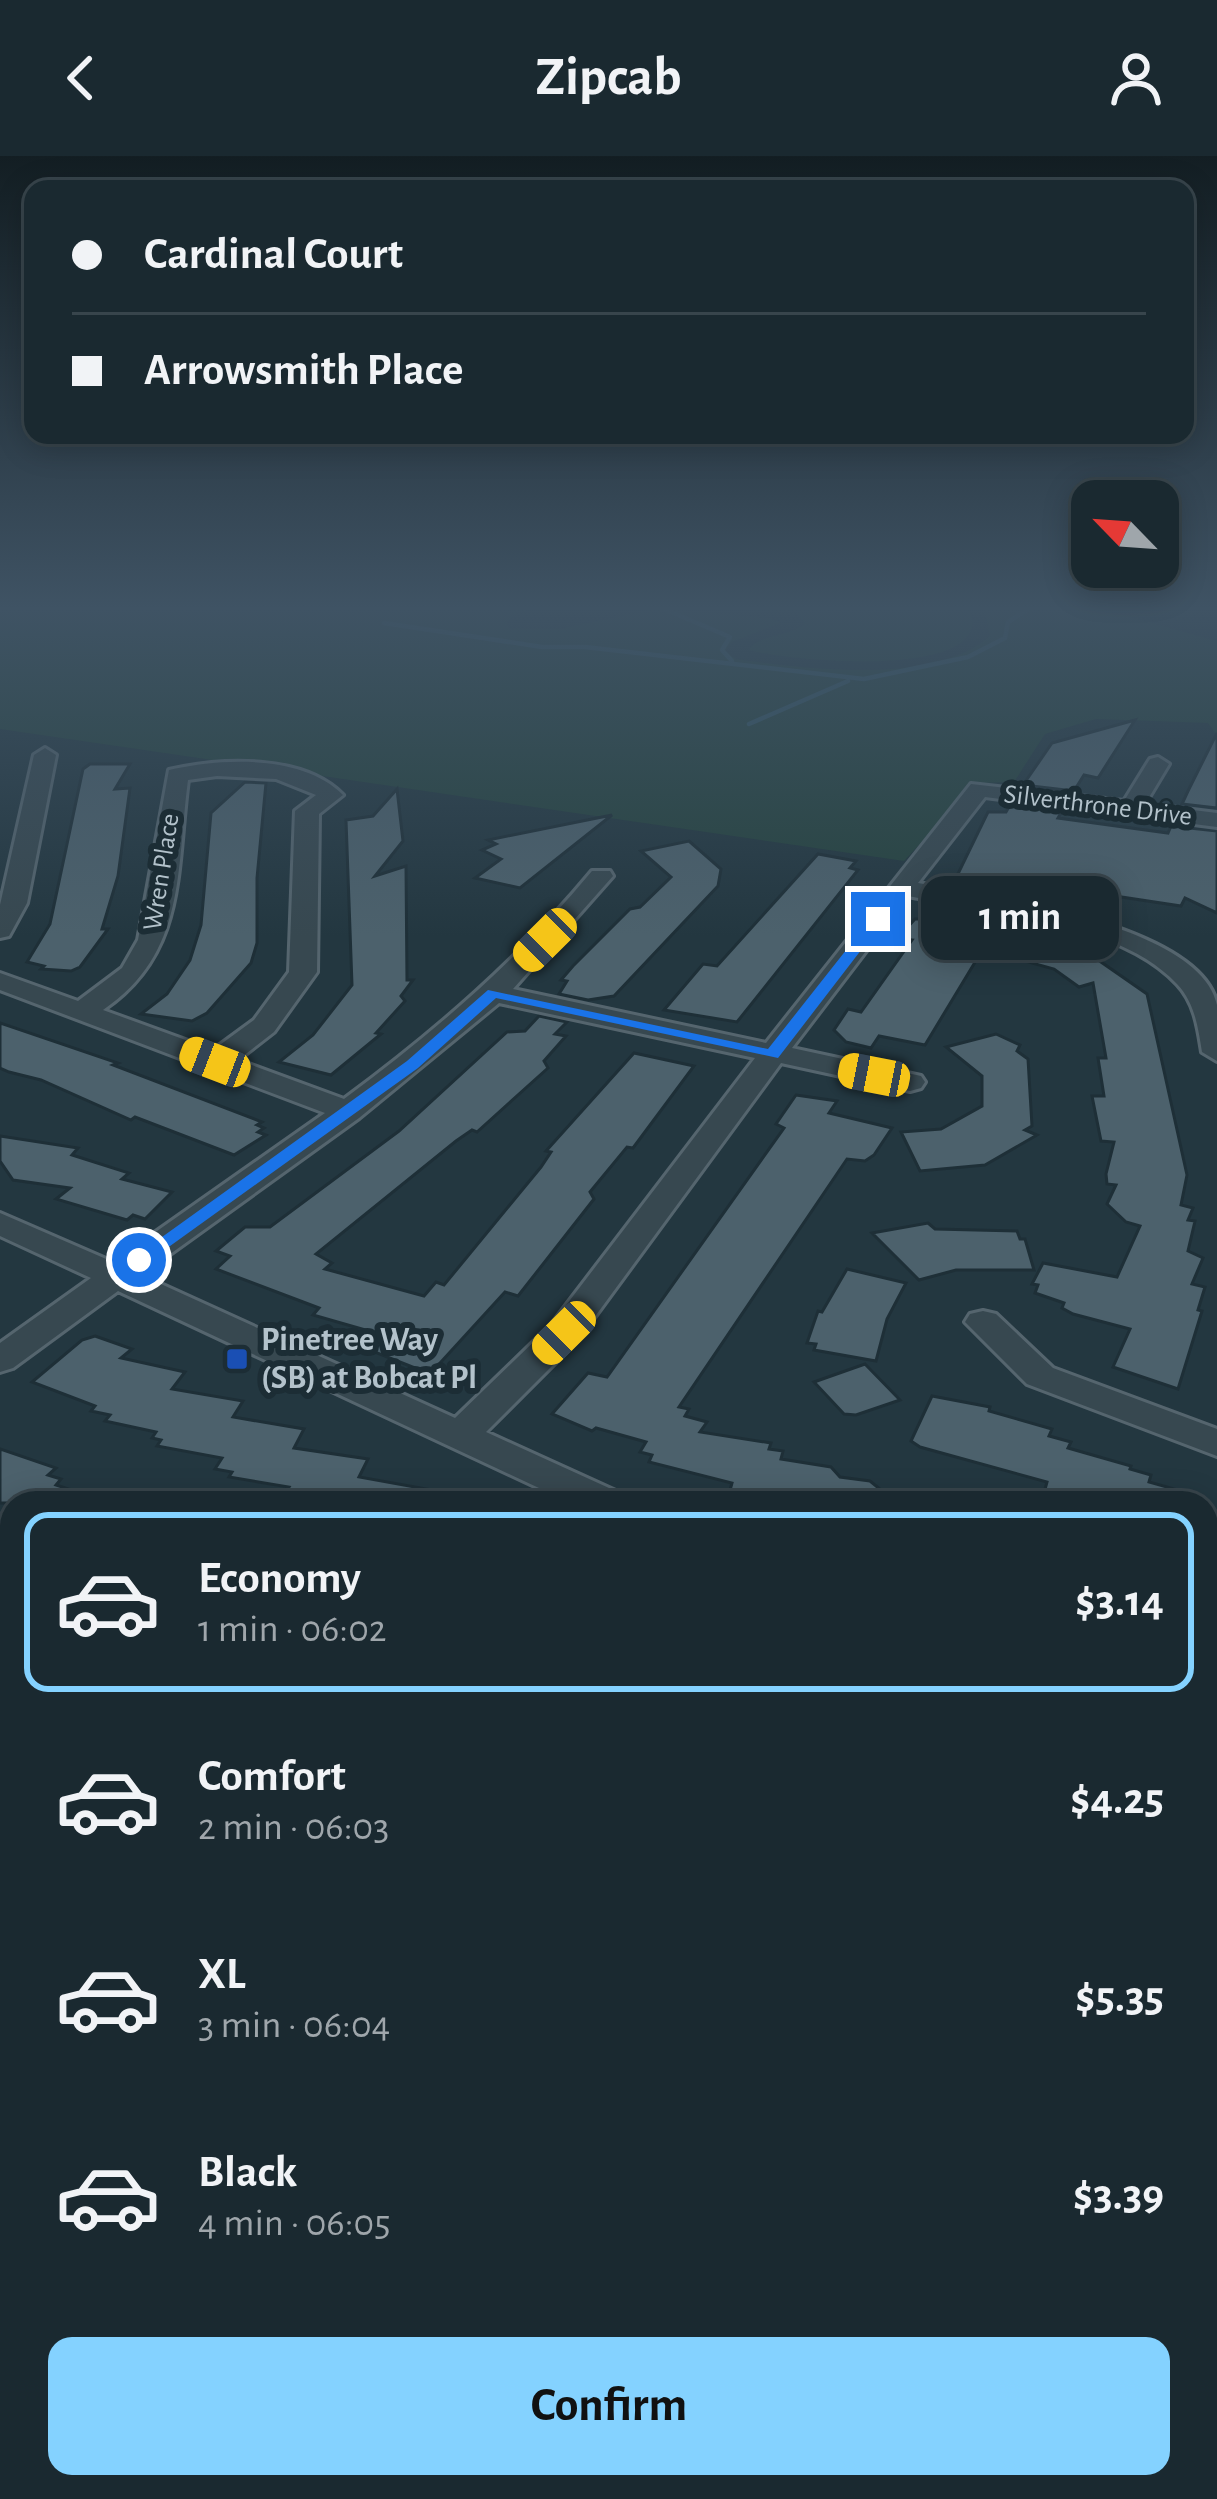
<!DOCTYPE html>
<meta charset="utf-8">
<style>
:root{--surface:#1a2930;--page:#233138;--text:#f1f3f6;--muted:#9fa6ab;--line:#38454c;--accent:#84d2ff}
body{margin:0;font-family:"Alegreya Sans",sans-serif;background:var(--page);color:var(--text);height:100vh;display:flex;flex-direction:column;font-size:45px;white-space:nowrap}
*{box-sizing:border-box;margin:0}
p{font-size:39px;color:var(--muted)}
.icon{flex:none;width:66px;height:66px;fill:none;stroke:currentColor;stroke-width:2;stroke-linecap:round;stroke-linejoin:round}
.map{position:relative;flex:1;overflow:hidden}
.panel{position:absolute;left:0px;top:1335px;width:1218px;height:1008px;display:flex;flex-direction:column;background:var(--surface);border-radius:36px 36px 0 0;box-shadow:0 6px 30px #0003,0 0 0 3px var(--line)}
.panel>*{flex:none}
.top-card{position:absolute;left:24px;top:24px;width:1170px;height:264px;border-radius:24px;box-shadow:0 6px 30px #0003,0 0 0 3px var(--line);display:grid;align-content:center;height:264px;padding:0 48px;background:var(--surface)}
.needle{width:78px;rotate:295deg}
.tools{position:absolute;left:1071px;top:324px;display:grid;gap:24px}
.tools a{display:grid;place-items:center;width:108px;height:108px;border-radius:24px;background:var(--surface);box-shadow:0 6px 30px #0003,0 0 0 3px var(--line);font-size:60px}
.end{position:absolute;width:54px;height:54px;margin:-27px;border:15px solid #1a73e8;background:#fff;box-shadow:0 0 0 6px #fff}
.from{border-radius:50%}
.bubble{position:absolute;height:84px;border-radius:24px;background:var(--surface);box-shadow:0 6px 30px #0003,0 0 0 3px var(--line);font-size:39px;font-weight:700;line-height:84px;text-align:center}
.car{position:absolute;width:36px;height:72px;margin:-36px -18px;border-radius:15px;box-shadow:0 0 9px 3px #0007;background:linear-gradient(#f5c518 24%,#345 0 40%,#f5c518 0 76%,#345 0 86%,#f5c518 0)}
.top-card b{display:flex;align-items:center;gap:42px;height:114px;font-size:45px}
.top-card b+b{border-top:3px solid var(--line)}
.top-card i{width:30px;height:30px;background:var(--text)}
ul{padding:21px 0 0;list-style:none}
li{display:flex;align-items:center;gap:36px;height:180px;margin:0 24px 18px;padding:0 24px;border:6px solid transparent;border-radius:24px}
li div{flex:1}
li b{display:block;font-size:45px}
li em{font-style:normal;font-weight:700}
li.active{border-color:var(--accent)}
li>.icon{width:108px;height:108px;stroke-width:1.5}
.primary-button{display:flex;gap:24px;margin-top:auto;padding:24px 48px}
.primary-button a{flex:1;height:138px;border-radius:24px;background:var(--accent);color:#111;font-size:48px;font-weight:700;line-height:138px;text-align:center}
header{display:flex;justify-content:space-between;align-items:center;height:156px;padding:0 48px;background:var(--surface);font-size:54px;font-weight:700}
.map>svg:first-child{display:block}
</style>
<header><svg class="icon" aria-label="back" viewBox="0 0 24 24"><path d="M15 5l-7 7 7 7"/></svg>Zipcab<svg class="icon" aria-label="person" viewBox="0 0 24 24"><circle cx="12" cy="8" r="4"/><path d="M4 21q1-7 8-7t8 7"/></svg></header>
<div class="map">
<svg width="1217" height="2343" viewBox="0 0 1217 2343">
<rect width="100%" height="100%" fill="#233740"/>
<g fill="#26433f">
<path d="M 0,452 L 537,452 L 512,459 L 507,467 L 509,472 L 560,473 L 659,452 L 769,462 L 781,467 L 732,486 L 725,495 L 736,503 C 806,513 933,530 990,480 L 984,452 L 1097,452 L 1217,485 L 1217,580 L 1208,567 L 1096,563 L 1045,578 L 1014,626 L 977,627 L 904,705 L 0,573 Z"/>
<path d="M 714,452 L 969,452 C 1002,526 784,505 749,494 C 759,477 791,482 805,467 L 797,457 Z"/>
</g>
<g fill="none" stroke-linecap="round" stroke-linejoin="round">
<g stroke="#345666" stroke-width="4.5">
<polyline points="664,453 730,481 722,494 732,505"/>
<polyline points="384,467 542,491 585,491 864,523 968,501 1005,482 1008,466 1030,452"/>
<polyline points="749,568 848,525"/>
</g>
</g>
<g fill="#4c616c" stroke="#1e2f37" stroke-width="3">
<polygon points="1135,564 1098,622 1084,619 1074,635 1023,629 1052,587"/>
<polygon points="1217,577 1217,652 1182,648 1188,635"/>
<polygon points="90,608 130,608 115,633 130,632 118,720 102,773 108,773 80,811 71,815 41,813 44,810 27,806 50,768 83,613"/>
<polygon points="245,626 266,627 257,722 257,787 251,807 207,857 192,865 141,858 167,838 190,804 201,769 211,657"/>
<polygon points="397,633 403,685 375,720 406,710 407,824 413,824 401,840 405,845 376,877 381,878 331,919 279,906 313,879 352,829 346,664 373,660"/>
<polygon points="1010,649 1062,655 1058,662 1168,677 1171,670 1217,675 1217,757 1185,742 1181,750 1121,741 1115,752 1021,733 1017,741 953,728 988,656 1006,656"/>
<polygon points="612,659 520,732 475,722 501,703 482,694 496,688 488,684"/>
<polygon points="689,685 721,713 718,730 614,840 588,844 559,838 567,825 561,824 573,810 630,753 640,751 671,721 641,695"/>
<polygon points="818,698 856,705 850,712 858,714 737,866 664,854 703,808 717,810"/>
<polygon points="940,750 1006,761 999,774 1088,797 1147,838 1187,1019 1181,1049 1193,1052 1188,1064 1195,1065 1188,1095 1203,1102 1192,1128 1205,1131 1198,1154 1202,1155 1178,1233 1113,1211 1130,1173 1073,1158 1062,1152 1064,1147 1035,1137 1038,1129 1032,1128 1043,1107 1117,1121 1140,1070 1126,1066 1107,1048 1116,1029 1107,1028 1106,1018 1114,986 1101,985 1092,940 1104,940 1098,902 1106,902 1093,827 1079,831 1054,813 1000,798 980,798 925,889 879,880 871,892 846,886 834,874 848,853 861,856 912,784 902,783 904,775 915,763 932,763"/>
<polygon points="539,860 567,866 555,878 566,880 544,905 548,912 477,976 472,974 456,985 316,1098 332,1107 325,1113 424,1140 436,1126 444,1129 541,1011 551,996 546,995 634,897 694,910 633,992 627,991 590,1036 594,1043 518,1140 505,1136 430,1218 362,1191 376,1177 313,1159 319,1152 216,1113 230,1100 216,1095 245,1071 270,1071 399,975 507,876 525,875"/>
<polygon points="0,867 118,907 113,909 262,966 257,969 264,972 258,976 266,979 234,999 135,961 131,964 41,924 9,916 0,912"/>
<polygon points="996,878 1020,889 1017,895 1028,903 1032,970 1025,974 1037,979 985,1009 920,1015 901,976 941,973 982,950 982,920 946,891"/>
<polygon points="796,939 837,945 829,957 892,972 874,999 865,1005 847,1003 679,1251 689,1253 685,1260 707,1266 700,1276 771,1287 769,1293 783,1295 781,1303 831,1311 840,1321 870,1325 897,1347 764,1347 728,1341 732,1327 649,1306 652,1299 640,1296 646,1286 596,1272 592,1275 552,1258 588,1217 607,1221 784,972 776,968"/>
<polygon points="0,980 78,992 72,999 129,1017 122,1023 172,1036 145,1063 133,1059 127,1064 56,1043 70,1032 13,1024 0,1005"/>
<polygon points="928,1067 935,1073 1017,1075 1020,1083 1025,1083 1034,1114 956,1114 919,1124 872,1077"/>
<polygon points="847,1113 906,1127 887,1163 876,1205 814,1194 816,1188 807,1187 818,1155 822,1156"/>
<polygon points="95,1180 132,1193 121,1202 185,1216 172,1233 243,1245 233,1261 304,1273 294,1292 368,1303 359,1321 437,1335 436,1347 282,1343 289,1331 229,1321 232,1316 215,1313 222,1302 157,1290 161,1284 152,1282 156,1276 105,1265 110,1259 91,1255 95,1250 32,1226 82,1184"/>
<polygon points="865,1208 900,1244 856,1259 844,1258 814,1226"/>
<polygon points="932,1240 990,1251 989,1255 1052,1273 1049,1280 1071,1286 1068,1292 1131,1310 1130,1313 1151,1319 1149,1326 1199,1340 1198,1347 1080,1347 1044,1337 1047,1326 920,1291 911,1285"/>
<polygon points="0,1293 56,1312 48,1319 61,1323 56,1329 96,1342 95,1347 0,1347"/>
</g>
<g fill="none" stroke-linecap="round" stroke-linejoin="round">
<defs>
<g id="minor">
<polygon points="45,592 56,599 27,747 9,780 0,782 0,749 34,599"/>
<path d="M 1158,601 L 1169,608 L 1145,648 L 1217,657 L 1217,671 L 985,641 L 918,727 C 986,739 1201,768 1217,849 C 1217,866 1217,887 1217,905 L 1202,896 C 1198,871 1195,847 1177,828 C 1120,766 987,755 908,740 L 792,892 L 921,920 L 925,926 L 921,932 L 910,935 L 781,907 L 577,1185 L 486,1276 L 620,1337 L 626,1347 L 571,1347 L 118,1135 L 13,1212 L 0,1216 L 0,1187 L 91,1122 L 0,1080 L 0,1057 L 113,1106 L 325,957 L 0,834 L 0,817 L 78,845 L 122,812 L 138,784 L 169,614 C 221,602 303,598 343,639 L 319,658 L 317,816 L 274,876 L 238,904 L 344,943 C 436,875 519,803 592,715 L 610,715 L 613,720 L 513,833 L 766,887 L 971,628 L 1124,645 L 1150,603 ZM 217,620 L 276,623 L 316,639 L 295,655 L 289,816 L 254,864 L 213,894 L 103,854 C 187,797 176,714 188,624 ZM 499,847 L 755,902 L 551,1169 L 455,1262 L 141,1119 L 359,962 Z"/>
<polygon points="983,1155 996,1158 1053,1212 1217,1273 1217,1300 1027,1228 965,1166 970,1158"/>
<polygon points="0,1429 12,1433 12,1468 0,1464"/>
<polygon points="12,1571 12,1628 0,1632 0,1575"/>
<polygon points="1206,1607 1217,1611 1217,1650 1206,1646"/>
<polygon points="148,2331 212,2331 208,2343 144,2343"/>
<polygon points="624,2331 690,2331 685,2343 619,2343"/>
<polygon points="1017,2331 1091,2331 1096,2343 1022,2343"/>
</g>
</defs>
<use href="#minor" stroke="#55656e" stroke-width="6"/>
<use href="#minor" fill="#374850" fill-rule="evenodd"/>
</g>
<linearGradient id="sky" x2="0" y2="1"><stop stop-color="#131e23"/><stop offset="0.58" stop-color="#3f5364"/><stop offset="1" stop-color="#3f5364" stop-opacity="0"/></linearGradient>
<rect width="1217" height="780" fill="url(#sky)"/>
<polygon fill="#1a73e8" points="873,760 885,763 778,902 496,842 418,912 145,1108 130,1104 407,905 488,834 768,893"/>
<rect fill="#1a4fb4" stroke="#1c2d35" stroke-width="4.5" x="225" y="1191" width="24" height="24" rx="6"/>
<g text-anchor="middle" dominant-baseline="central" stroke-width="12" stroke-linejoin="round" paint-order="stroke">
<g font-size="27" fill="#b3c2cb" stroke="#1c2d35">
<text transform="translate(1098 649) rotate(7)">Silverthrone Drive</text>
<text transform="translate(161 716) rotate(-81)">Wren Place</text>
</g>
<g font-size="33" font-weight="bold" fill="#b3c2cb" stroke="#1c2d35" text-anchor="start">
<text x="261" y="1184">Pinetree Way<tspan x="261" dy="38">(SB) at Bobcat Pl</tspan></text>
</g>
</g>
</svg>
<div class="tools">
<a><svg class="needle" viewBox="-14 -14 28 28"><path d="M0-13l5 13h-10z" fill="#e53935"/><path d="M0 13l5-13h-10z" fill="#9fa6ab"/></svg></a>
</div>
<i class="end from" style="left:139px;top:1104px"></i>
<i class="end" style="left:878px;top:763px"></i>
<div class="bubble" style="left:921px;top:720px;width:198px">1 min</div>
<i class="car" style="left:545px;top:784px;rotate:225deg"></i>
<i class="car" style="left:215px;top:906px;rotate:291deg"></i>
<i class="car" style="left:874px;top:919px;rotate:281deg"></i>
<i class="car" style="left:564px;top:1177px;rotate:225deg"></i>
<div class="top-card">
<b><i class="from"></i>Cardinal Court</b>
<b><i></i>Arrowsmith Place</b>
</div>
<section class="panel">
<ul>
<li class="active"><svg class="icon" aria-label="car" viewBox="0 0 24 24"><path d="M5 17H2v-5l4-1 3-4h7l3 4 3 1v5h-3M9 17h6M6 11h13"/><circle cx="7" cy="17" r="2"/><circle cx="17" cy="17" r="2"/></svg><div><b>Economy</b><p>1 min · 06:02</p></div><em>$3.14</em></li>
<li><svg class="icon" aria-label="car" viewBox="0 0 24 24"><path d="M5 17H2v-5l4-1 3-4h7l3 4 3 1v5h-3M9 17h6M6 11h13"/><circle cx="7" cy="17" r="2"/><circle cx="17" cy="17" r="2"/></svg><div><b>Comfort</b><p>2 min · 06:03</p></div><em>$4.25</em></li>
<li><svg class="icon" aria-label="car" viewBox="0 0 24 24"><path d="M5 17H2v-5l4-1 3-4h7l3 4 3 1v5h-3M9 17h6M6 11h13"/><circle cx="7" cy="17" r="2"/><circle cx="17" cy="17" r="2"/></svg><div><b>XL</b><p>3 min · 06:04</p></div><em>$5.35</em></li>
<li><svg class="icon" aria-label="car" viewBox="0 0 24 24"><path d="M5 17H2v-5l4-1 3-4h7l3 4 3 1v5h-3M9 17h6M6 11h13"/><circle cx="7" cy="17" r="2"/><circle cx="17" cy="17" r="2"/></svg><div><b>Black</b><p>4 min · 06:05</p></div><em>$3.39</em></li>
</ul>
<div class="primary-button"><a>Confirm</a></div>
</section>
</div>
